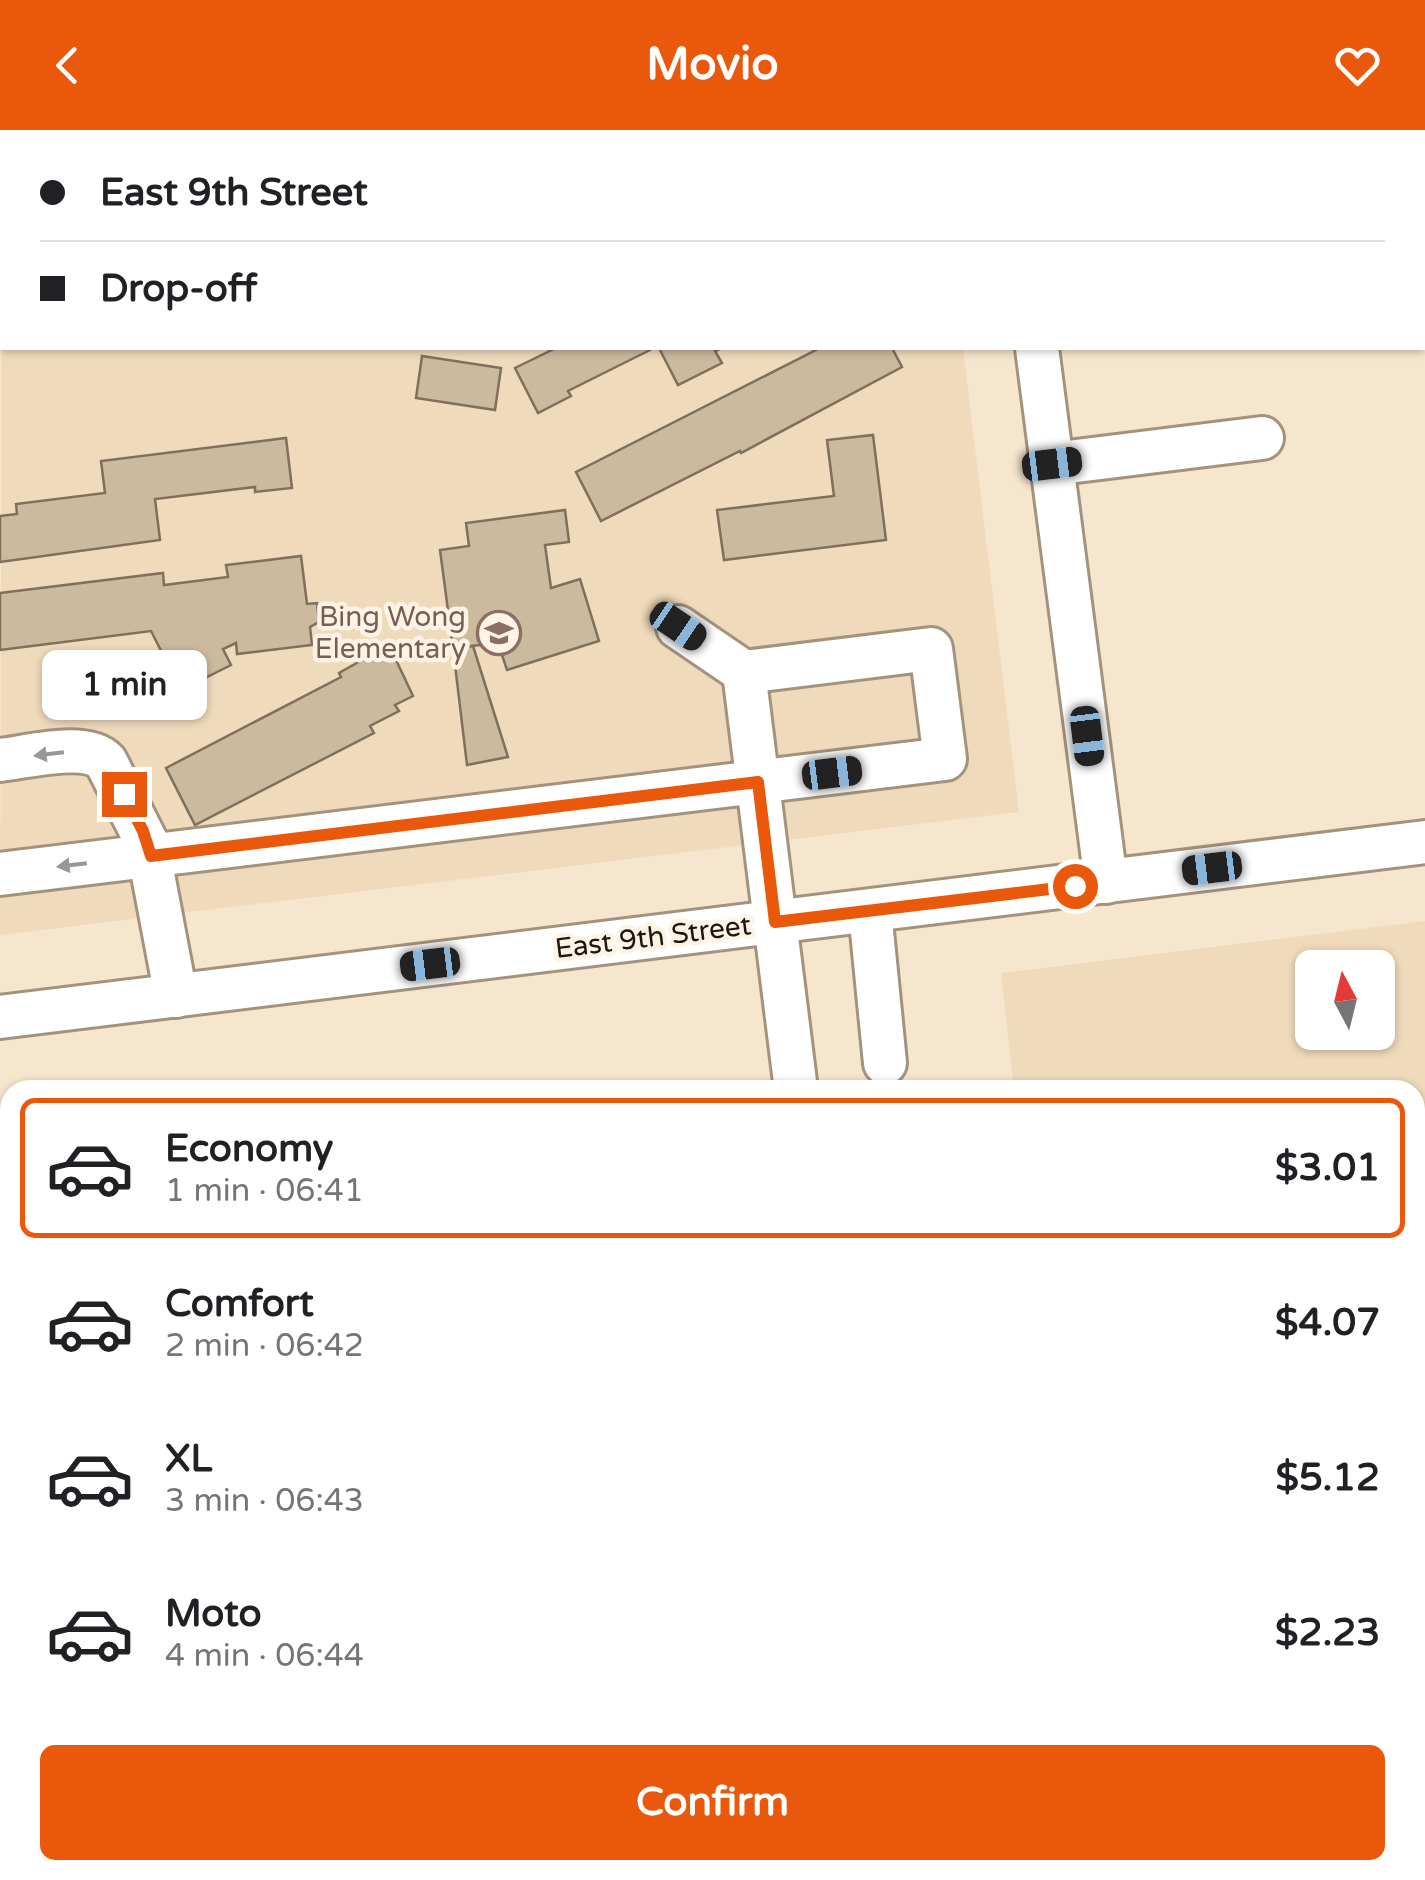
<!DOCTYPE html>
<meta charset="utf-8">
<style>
:root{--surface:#fff;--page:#f2f2f2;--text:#202124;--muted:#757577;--line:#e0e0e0;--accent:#ea580c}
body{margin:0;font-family:"Varela Round",sans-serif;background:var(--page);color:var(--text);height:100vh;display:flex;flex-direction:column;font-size:38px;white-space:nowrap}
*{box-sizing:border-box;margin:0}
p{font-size:32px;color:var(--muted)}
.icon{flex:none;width:55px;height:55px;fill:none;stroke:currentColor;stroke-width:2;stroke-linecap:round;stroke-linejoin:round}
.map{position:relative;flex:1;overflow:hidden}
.sheet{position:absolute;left:0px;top:950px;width:1425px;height:800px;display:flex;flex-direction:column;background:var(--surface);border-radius:30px 30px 0 0;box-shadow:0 2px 8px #0004}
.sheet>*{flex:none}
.hud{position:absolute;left:0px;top:0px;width:1425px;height:220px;box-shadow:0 2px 8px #0004;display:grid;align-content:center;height:220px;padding:0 40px;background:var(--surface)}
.needle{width:65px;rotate:353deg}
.fabs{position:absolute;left:1295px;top:820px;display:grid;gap:20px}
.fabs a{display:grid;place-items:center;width:100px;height:100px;border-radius:15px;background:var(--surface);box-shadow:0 2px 8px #0004;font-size:50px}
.end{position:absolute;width:45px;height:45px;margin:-22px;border:12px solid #ea580c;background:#fff;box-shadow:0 0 0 5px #fff}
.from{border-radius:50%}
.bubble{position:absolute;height:70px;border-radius:15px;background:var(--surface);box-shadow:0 2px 8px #0004;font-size:32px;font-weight:700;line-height:70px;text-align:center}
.car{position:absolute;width:30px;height:60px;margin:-30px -15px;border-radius:12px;box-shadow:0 0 8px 2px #0007;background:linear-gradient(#222 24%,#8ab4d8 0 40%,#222 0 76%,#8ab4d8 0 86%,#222 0)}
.hud b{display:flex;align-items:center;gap:35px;height:95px;font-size:38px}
.hud b+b{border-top:2px solid var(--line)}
.hud i{width:25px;height:25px;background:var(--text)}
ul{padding:18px 0 0;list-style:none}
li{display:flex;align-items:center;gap:30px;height:140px;margin:0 20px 15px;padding:0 20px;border:5px solid transparent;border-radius:15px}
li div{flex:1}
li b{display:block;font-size:38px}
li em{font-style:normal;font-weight:700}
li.on{border-color:var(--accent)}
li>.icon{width:90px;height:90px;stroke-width:1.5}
.action{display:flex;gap:20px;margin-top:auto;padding:20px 40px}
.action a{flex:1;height:115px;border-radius:15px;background:var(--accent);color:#fff;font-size:40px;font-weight:700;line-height:115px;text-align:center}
header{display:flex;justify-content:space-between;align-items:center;height:130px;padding:0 40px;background:var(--accent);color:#fff;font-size:45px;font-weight:700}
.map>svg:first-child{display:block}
</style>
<header><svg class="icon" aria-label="back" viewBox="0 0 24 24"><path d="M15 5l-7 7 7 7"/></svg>Movio<svg class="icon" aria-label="heart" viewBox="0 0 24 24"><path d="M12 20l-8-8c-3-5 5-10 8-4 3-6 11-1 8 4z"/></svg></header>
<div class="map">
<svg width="1425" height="1750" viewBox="0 0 1425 1750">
<rect width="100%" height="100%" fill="#f7e6ce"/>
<g fill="#f0dabc" fill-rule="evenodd">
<polygon points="126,0 937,0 937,2 127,2"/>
<polygon points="2,56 2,218 963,218 1019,682 0,805"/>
<path d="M 1425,791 L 1425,1750 L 1101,1750 L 1100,1740 L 1415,1740 L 1415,960 L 1014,960 L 1001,843 ZM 1312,838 L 1378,838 L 1378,902 L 1312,902 Z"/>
</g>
<g fill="#c5ddc6">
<polygon points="10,1608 10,1740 1094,1740 1096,1750 0,1750 0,1609"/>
<polygon points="1425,1729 1425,1750 1280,1750 1279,1746 1327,1740 1415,1740 1415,1730"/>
</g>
<g fill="#ccba9f" stroke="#7f705b" stroke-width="2.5">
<polygon points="556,218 654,218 568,261 571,266 538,283 515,238"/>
<polygon points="659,218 722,218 715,221 722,233 678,255"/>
<polygon points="820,218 892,218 902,237 741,323 740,321 601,391 576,342"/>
<polygon points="422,226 501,238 495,280 416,268"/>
<polygon points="873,305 886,410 724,430 717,380 834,366 827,310"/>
<polygon points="286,308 292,358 255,362 255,357 155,369 160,410 0,432 0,386 17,384 16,374 105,363 101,331"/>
<polygon points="565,380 569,412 545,415 551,458 580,449 599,511 507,540 498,513 453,518 440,420 469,416 466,393"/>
<polygon points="301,426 307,474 317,473 319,492 310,497 312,515 237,524 236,513 223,519 231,535 181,560 151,501 0,520 0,463 163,443 164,455 228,447 226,435"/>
<polygon points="389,515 413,566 395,575 399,581 370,596 374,603 195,695 166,638 341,547 339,543"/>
<polygon points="473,516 508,627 467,635 453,518"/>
</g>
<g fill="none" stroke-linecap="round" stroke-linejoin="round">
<defs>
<g id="minor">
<polyline points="1008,0 1009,2"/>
<polyline points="1392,0 1393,2"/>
<polyline points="1037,218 1106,752"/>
<polyline points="1052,334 1262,308"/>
<polyline points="744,542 796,960"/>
<path d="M 0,630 C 28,627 86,611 106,632 L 147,713 L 176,866"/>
<polyline points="0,744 945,629 931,519 744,542 678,497"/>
<polyline points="870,781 885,933"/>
<polyline points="0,887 1425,712"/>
<polyline points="0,1370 10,1369"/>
</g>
</defs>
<use href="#minor" stroke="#a3937d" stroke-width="48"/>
<polyline stroke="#8c8170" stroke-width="5" stroke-dasharray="5 8" stroke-linecap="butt" points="912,1740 916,1750"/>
<use href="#minor" stroke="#fff" stroke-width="42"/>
</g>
<defs><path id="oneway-solid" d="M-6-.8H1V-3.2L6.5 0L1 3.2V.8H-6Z" transform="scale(2.5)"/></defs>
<g fill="#999793">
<use href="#oneway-solid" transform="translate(49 624) rotate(173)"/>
<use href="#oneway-solid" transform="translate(72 735) rotate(173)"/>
</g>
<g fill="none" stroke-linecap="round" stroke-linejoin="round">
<polyline stroke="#ea580c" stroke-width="12" points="124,664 143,701 151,726 758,652 775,792 1075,756"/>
</g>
<defs>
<symbol id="school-ring" viewBox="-11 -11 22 22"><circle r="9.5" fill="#fef4e6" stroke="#8d6e63" stroke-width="1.5"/><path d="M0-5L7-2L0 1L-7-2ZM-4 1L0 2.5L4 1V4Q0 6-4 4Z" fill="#8d6e63"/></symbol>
</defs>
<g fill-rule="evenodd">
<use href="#school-ring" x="474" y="478" width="50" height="50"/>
</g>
<g text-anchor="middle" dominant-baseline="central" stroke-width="9" stroke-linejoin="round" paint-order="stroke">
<g font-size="28" fill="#785e54" stroke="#fef4e6" text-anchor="end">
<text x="466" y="487">Bing Wong<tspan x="466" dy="32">Elementary</tspan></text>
</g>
<g font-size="28" fill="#1c170e" stroke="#fef4e6">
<text transform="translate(653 807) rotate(-7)">East 9th Street</text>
</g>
</g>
</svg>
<div class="fabs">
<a><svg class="needle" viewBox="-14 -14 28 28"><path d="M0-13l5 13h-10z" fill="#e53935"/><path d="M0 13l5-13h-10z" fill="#757577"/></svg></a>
</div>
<i class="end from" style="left:1075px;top:756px"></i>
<i class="end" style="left:124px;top:664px"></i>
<div class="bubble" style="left:42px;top:520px;width:165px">1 min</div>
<i class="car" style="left:1052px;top:334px;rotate:83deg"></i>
<i class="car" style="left:678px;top:496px;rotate:124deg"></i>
<i class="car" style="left:1087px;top:606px;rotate:173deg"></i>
<i class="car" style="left:832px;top:643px;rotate:83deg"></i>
<i class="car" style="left:1212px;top:738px;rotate:263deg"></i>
<i class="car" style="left:430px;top:834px;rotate:263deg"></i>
<div class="hud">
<b><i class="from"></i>East 9th Street</b>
<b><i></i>Drop-off</b>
</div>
<section class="sheet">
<ul>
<li class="on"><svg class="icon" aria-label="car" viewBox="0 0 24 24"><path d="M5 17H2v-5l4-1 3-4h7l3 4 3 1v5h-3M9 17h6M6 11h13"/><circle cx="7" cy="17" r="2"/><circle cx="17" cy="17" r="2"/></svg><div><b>Economy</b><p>1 min · 06:41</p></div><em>$3.01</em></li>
<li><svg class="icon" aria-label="car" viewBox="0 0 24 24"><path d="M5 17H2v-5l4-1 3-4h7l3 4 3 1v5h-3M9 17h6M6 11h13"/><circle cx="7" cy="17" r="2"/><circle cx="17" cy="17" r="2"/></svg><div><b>Comfort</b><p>2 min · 06:42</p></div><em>$4.07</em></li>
<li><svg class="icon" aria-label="car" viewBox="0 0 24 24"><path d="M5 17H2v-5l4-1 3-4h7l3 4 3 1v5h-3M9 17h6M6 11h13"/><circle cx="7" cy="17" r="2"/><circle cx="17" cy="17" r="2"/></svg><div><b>XL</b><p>3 min · 06:43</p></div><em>$5.12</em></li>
<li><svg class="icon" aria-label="car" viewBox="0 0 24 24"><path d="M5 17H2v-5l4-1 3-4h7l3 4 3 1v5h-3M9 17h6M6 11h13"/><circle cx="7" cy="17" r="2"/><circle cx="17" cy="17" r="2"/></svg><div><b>Moto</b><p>4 min · 06:44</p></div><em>$2.23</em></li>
</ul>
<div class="action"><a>Confirm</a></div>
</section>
</div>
